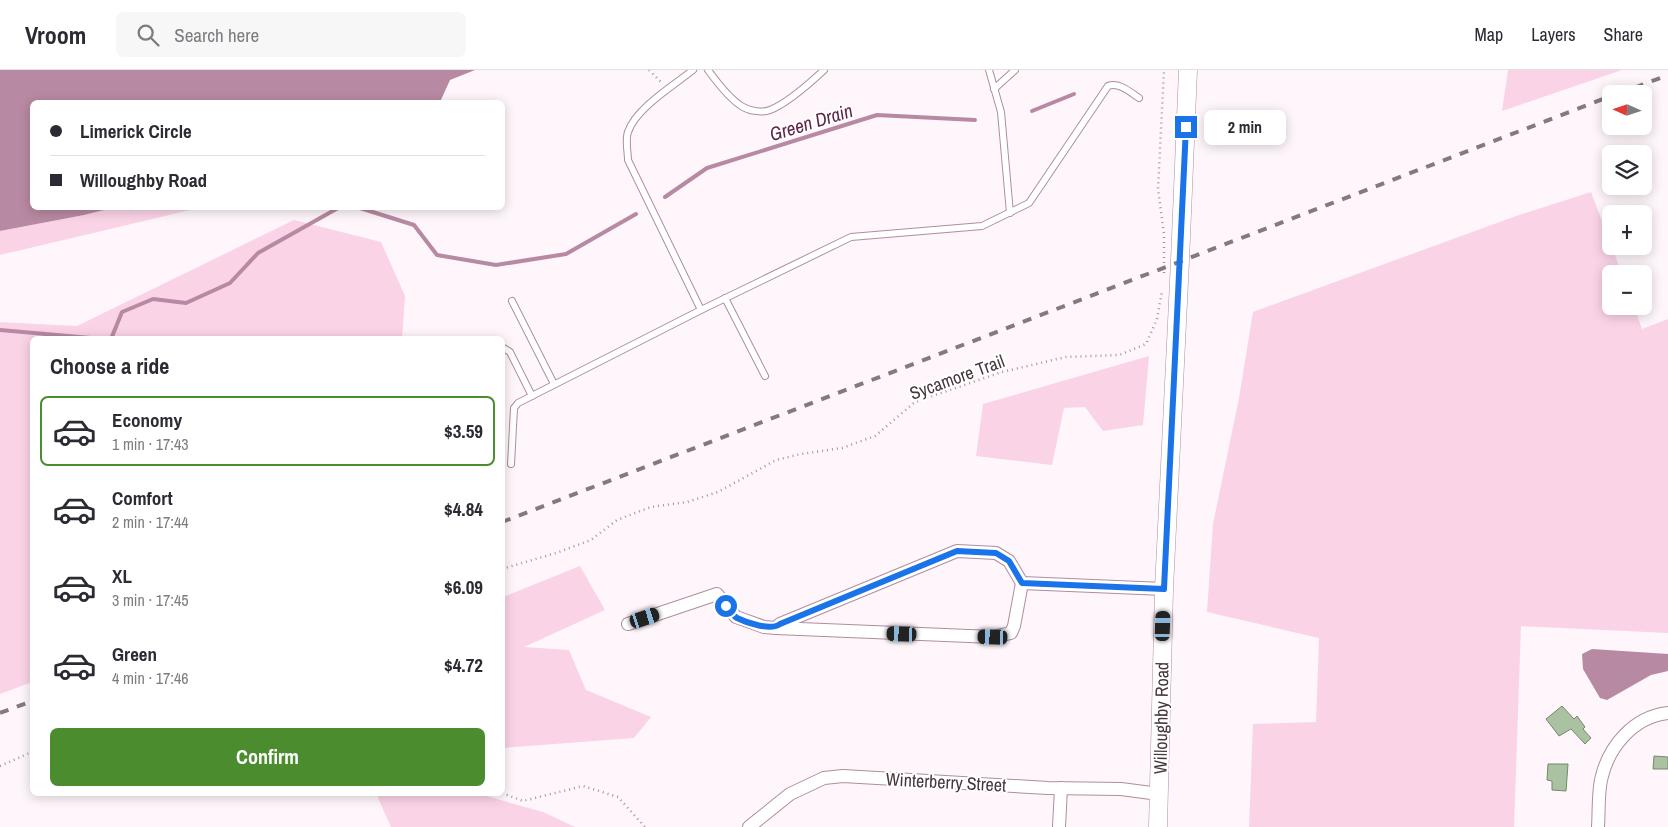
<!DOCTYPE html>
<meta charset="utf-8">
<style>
:root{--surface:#fff;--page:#f7f7f7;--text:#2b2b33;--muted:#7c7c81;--line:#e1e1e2;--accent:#4b8c2f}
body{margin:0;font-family:"Archivo Narrow",sans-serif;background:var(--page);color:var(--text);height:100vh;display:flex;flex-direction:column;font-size:19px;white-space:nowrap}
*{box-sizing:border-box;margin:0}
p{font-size:16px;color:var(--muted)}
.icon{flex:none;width:28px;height:28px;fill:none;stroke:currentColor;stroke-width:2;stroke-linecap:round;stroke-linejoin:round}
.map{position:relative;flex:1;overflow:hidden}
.panel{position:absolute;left:30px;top:266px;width:475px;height:460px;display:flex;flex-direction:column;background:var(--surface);border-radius:8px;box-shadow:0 2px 12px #0003}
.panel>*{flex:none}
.hud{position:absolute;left:30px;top:30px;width:475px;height:110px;border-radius:8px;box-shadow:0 2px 12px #0003;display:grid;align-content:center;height:110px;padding:0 20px;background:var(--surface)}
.needle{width:32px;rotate:273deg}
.buttons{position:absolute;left:1602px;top:15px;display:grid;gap:10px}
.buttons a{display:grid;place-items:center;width:50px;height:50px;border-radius:8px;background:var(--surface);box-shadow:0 2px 12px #0003;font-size:25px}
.end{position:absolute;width:22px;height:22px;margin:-11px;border:6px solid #1a73e8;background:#fff;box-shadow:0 0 0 2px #fff}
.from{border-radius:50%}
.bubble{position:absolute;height:35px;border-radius:8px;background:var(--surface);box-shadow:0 2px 12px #0003;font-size:16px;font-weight:700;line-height:35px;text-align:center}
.car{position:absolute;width:15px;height:30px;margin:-15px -8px;border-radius:6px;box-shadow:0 0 4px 1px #0007;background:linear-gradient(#222 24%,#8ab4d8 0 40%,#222 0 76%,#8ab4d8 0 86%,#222 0)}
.hud b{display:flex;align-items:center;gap:18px;height:48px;font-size:19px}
.hud b+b{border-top:1px solid var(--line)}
.hud i{width:12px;height:12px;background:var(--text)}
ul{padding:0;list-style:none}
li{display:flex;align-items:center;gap:15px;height:70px;margin:0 10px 8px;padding:0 10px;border:2px solid transparent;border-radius:8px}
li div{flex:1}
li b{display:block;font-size:19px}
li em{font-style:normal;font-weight:700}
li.current{border-color:var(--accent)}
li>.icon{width:45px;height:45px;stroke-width:1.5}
h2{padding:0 20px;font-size:22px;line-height:60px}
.cta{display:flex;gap:10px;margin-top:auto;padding:10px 20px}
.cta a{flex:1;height:58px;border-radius:8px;background:var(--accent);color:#fff;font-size:20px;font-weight:700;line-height:58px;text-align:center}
header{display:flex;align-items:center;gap:30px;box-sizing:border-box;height:70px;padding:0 25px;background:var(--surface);border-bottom:1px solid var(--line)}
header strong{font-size:24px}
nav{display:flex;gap:28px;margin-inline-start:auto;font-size:18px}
.search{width:350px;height:45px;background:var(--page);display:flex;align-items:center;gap:12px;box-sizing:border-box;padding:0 18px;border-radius:8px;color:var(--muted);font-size:19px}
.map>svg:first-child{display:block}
</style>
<header>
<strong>Vroom</strong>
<div class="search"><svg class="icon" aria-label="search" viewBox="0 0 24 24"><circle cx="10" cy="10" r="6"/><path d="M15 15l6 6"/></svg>Search here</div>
<nav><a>Map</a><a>Layers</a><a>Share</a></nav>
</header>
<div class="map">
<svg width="1668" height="757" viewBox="0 0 1668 757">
<rect width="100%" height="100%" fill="#fef6fa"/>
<g fill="#fad3e7">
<polygon points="1508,0 1622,0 1502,41"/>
<polygon points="1591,122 1622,204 1611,204 1611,236 1634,236 1642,259 1668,249 1668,563 1521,556 1514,757 1249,757 1253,654 1316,652 1319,568 1207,542 1213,454 1239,328 1253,242 1516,146"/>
<polygon points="112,138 199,138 0,185 0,161 84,145"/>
<polygon points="294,150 381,172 405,226 402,269 32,269 32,612 0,624 0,252 77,256"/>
<polygon points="1149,286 1143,355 1103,361 1085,337 1064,338 1052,395 976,386 983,334"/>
<polygon points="580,496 605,540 524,577 569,580 586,620 651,647 634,668 503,678 503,527"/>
<polygon points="379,724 479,724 543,742 575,757 391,757 378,728"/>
</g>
<g fill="#b889a2">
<polygon points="0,0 475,0 450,10 440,32 32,32 32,138 112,138 84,145 0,161"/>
<polygon points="1592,579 1668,584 1668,601 1651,605 1607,630 1600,628 1583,599 1582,584"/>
</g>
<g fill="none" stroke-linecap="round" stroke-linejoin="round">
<g stroke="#b889a2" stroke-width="4">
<polyline points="1032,41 1074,24"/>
<polyline points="665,127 707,98 877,45 975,50"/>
<polyline points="360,138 414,155 437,185 496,195 566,184 636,144"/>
<polyline points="0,260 102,269"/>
<polyline points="111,269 122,242 153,229 186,233 230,213 258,183 338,138"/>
</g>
</g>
<g fill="#aac1a2" stroke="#74896d">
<polygon points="1562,636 1574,649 1577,646 1585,657 1583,659 1591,668 1585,674 1571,659 1559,666 1546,649"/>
<polygon points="1654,686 1668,687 1668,699 1653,699"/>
<polygon points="1548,694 1568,694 1566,721 1552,720 1552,711 1547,710"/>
</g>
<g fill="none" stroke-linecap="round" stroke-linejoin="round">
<defs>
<g id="lane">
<path d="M 693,0 C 673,16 636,38 628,62 C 625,70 628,82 628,90 L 701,240 L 851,167 L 982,156 L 1029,133 L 1108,16 C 1119,12 1130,22 1139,28"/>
<path d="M 708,0 C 716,11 732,31 743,37 C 750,41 763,43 770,40 C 788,33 810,13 824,0"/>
<polyline points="989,0 1001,42 1010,143"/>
<polyline points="994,19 1015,0"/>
<polyline points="725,228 765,306"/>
<polyline points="512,231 554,314"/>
<polyline points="502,277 510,282 532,326"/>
<polyline points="511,394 514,338 518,333 701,240"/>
</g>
<g id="street">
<polyline points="1022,513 1164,519"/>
<polyline points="628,554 717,524 736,547 764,557 776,558 993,567 1011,563 1014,556 1022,513 1009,491 996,483 957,481 780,554 776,558"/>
<polyline points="749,757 790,724 824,708 843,706 1048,718 1121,719 1159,724"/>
<polyline points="1059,757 1061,718"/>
<path d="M 1598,757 C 1599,742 1598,725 1601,710 C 1608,677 1633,647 1668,643"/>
</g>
<polyline id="secondary" points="1158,757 1164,519 1180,191 1188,0"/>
</defs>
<use href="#lane" stroke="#af8d9f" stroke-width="8"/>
<use href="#street" stroke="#af8d9f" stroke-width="14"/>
<use href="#secondary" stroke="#af8d9f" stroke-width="19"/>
<g stroke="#a2979d" stroke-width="2.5" stroke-dasharray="1 4" stroke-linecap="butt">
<polyline points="649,0 662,13"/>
<polyline points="1164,203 1164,164 1158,119 1164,0"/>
<polyline points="502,499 556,483 591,470 617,450 651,437 687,432 718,422 776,390 801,384 842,378 875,366 915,332 1002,302 1066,287 1119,285 1146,274 1157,249 1162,221"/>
<polyline points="0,696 32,682"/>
<polyline points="502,723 523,731 583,716 618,727 645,757"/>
</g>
<use href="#lane" stroke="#fff" stroke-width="6"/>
<use href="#street" stroke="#fff" stroke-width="12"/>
<use href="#secondary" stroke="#fff" stroke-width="18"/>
<g stroke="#85787f" stroke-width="4" stroke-dasharray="9 9" stroke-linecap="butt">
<polyline points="1618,24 1668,5"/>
<polyline points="502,452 1611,26"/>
<polyline points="0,643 32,631"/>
</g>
</g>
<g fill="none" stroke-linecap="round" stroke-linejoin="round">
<path stroke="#1a73e8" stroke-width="6" d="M 726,536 C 730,540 733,546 737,548 C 747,553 771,561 780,554 L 957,481 L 996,483 L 1009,491 L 1022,513 L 1164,519 L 1186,57"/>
</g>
<g text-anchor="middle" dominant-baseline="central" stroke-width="4" stroke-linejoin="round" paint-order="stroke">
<g font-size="18" fill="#46373f" stroke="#fff">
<text transform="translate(957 307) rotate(-20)">Sycamore Trail</text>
<text transform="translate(1161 648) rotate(-89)">Willoughby Road</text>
<text transform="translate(946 712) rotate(3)">Winterberry Street</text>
</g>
<g font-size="19" font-style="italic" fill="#5e2347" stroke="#fff">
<text transform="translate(811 52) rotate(-17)">Green Drain</text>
</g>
</g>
</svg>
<div class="buttons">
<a><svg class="needle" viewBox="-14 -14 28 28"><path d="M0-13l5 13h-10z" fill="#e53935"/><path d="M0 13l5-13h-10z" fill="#7c7c81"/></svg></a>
<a><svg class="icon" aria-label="layers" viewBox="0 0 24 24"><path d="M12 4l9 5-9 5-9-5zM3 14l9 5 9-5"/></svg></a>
<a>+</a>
<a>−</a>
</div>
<i class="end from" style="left:726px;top:536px"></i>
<i class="end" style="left:1186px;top:57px"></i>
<div class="bubble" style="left:1204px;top:40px;width:82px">2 min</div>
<i class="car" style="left:645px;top:548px;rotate:72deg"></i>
<i class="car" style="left:1163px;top:556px;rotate:2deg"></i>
<i class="car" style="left:902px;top:564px;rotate:272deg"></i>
<i class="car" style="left:993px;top:567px;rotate:272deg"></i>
<div class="hud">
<b><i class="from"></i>Limerick Circle</b>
<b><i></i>Willoughby Road</b>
</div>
<section class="panel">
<h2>Choose a ride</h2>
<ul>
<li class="current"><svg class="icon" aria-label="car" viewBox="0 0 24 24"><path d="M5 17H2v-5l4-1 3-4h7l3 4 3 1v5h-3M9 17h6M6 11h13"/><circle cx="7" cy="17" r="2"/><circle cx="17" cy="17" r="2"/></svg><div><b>Economy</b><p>1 min · 17:43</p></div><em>$3.59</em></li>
<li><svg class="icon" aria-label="car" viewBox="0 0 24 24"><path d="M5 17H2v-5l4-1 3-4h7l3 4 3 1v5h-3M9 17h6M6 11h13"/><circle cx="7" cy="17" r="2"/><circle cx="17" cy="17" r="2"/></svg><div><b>Comfort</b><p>2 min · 17:44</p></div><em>$4.84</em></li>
<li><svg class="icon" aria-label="car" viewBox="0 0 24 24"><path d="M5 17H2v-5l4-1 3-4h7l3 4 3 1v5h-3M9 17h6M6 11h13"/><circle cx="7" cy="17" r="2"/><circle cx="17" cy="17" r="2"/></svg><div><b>XL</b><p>3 min · 17:45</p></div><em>$6.09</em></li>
<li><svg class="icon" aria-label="car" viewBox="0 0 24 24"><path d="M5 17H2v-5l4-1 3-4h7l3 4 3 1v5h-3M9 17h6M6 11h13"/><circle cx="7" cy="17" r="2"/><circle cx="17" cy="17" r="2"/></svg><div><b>Green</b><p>4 min · 17:46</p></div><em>$4.72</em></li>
</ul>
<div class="cta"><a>Confirm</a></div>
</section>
</div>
